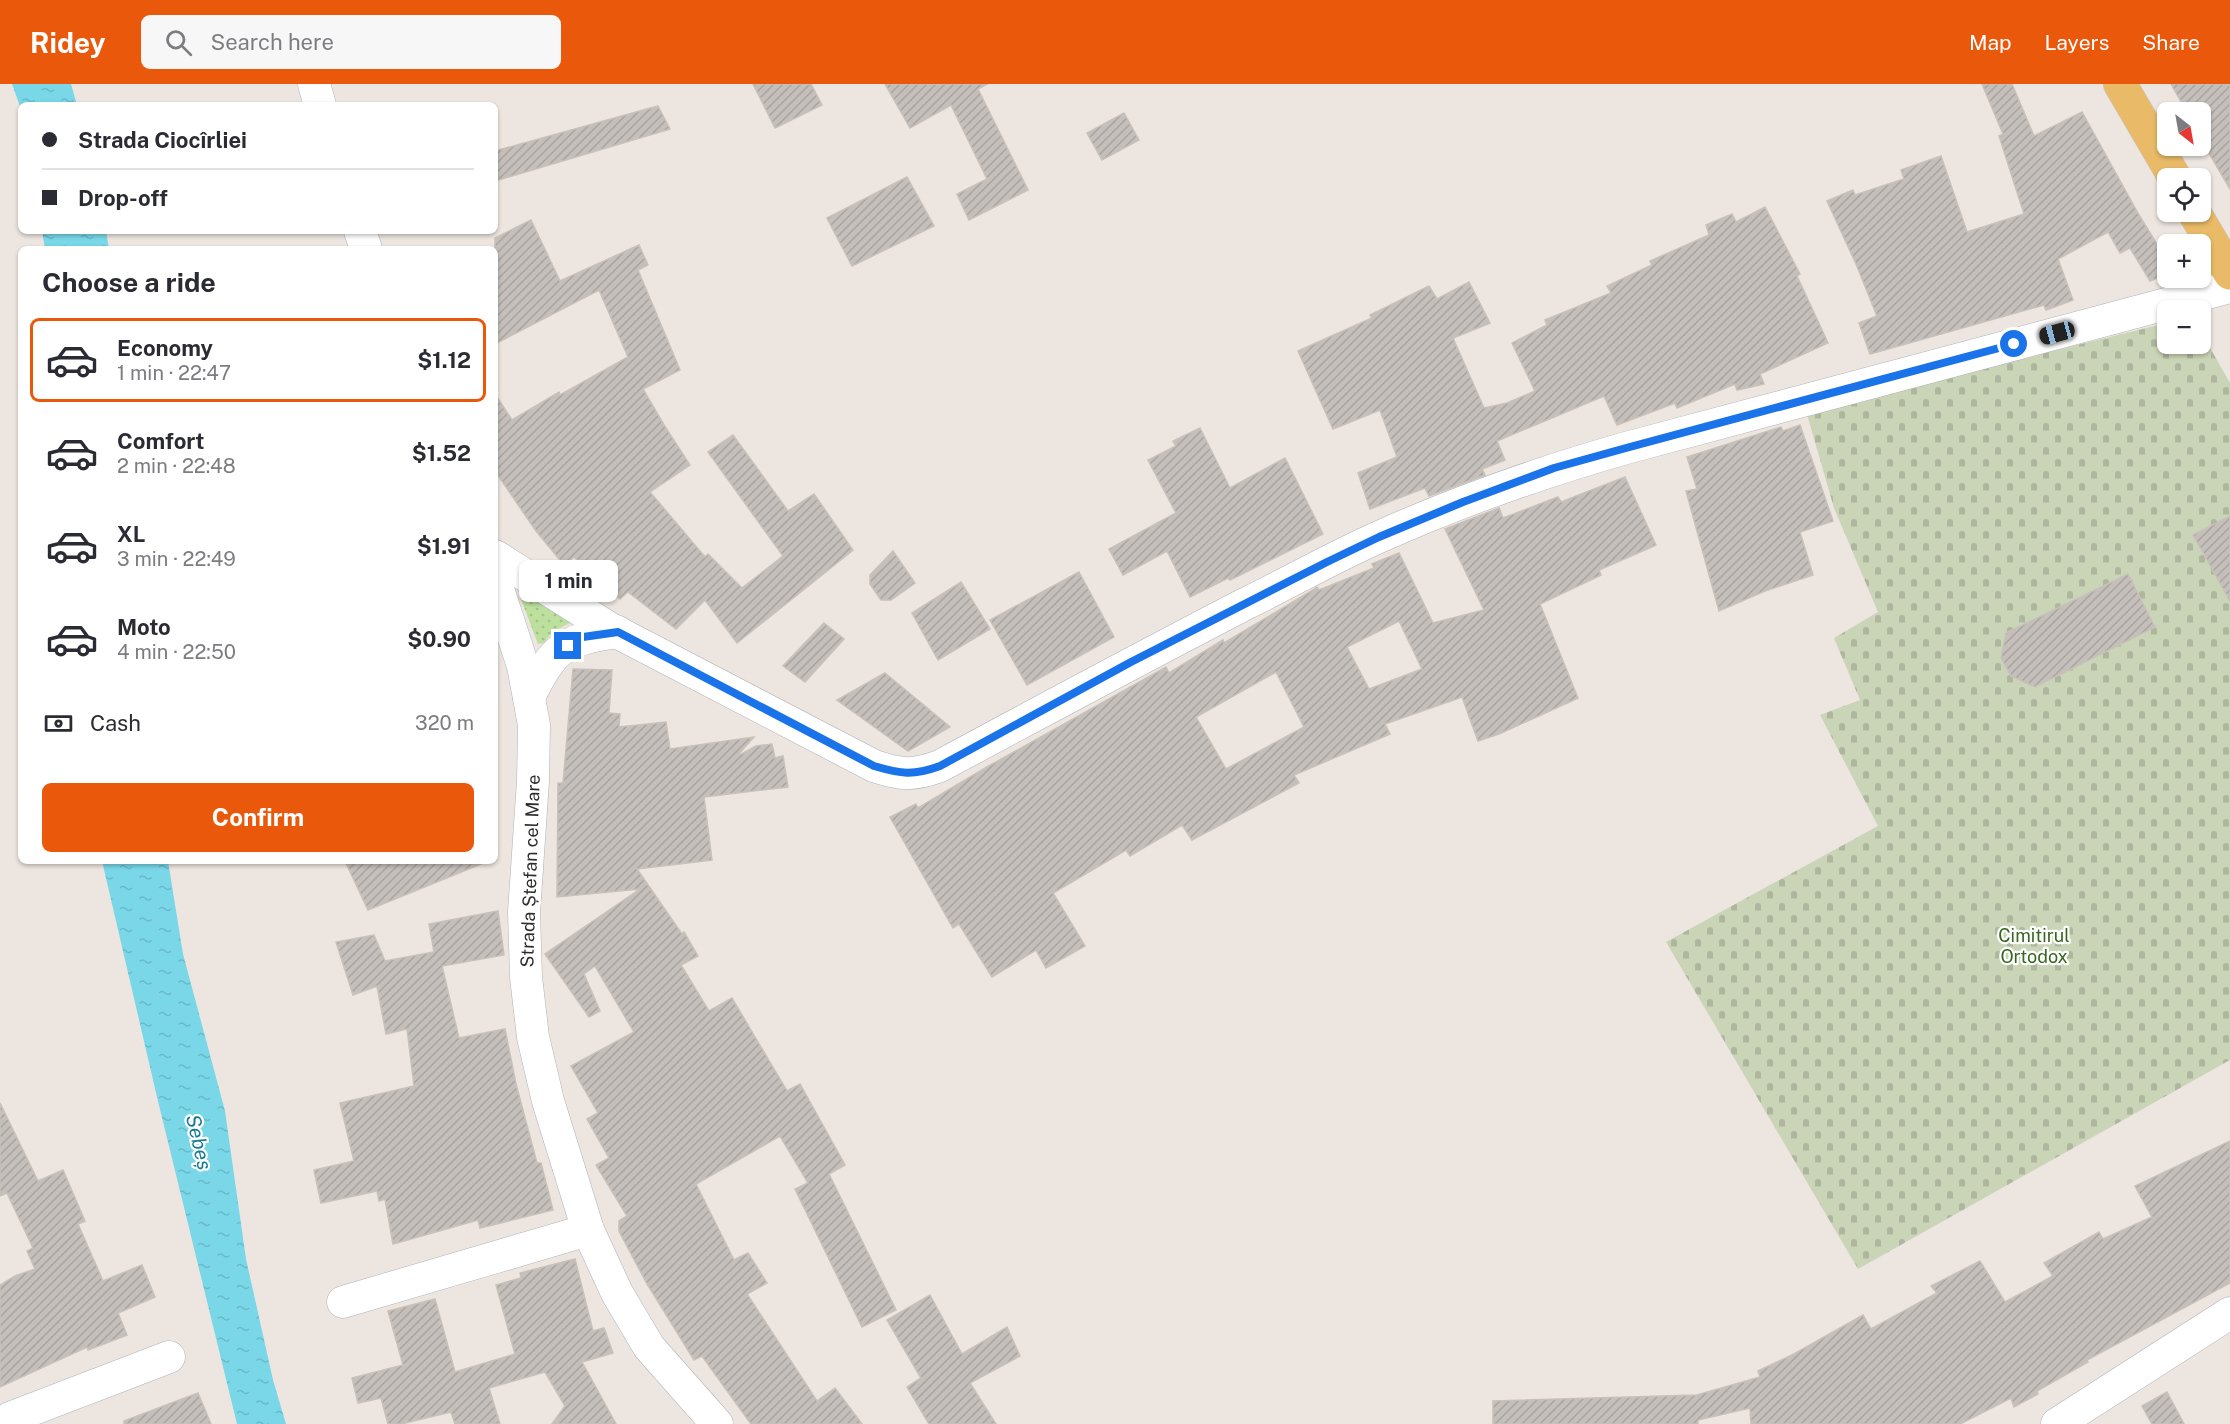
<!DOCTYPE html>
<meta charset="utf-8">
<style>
:root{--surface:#fff;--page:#f7f7f7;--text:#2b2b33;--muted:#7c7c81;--line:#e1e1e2;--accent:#ea580c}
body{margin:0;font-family:"Public Sans",sans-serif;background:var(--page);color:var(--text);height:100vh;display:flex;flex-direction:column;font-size:22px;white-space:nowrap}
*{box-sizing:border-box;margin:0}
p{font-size:20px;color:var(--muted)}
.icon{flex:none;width:33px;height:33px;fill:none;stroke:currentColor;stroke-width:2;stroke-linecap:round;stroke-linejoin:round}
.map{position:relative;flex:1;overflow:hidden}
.drawer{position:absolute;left:18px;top:162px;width:480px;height:618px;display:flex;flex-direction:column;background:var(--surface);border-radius:9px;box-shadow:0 2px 4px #0004}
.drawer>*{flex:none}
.hud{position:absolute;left:18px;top:18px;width:480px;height:132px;border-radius:9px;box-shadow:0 2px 4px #0004;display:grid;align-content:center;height:132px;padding:0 24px;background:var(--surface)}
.needle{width:39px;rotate:149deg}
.buttons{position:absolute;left:2157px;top:18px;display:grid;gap:12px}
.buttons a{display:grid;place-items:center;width:54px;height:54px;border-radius:9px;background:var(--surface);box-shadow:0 2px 4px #0004;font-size:30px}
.end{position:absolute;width:27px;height:27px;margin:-14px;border:8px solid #1a73e8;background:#fff;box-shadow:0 0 0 3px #fff}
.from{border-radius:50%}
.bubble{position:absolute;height:42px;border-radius:9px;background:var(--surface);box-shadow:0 2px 4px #0004;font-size:20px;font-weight:700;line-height:42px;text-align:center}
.car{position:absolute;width:18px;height:36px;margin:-18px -9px;border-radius:8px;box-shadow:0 0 4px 2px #0007;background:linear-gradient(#222 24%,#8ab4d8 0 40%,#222 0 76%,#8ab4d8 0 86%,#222 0)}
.hud b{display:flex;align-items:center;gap:21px;height:57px;font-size:22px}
.hud b+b{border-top:2px solid var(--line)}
.hud i{width:15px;height:15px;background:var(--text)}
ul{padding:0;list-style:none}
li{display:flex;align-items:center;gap:18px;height:84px;margin:0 12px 9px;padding:0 12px;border:3px solid transparent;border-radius:9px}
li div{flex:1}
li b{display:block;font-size:22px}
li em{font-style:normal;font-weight:700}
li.current{border-color:var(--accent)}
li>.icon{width:54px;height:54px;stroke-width:1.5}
h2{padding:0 24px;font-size:27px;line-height:72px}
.pay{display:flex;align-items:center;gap:15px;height:66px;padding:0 24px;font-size:22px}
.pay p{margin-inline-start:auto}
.action{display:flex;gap:12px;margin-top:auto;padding:12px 24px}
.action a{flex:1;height:69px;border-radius:9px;background:var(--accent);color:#fff;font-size:24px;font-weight:700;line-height:69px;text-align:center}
header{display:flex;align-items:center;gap:36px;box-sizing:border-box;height:84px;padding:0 30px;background:var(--accent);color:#fff}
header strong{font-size:28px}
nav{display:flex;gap:33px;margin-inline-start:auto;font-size:21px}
.search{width:420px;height:54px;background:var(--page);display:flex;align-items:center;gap:15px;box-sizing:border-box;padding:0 21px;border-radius:9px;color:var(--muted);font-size:22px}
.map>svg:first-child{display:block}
</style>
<header>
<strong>Ridey</strong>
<div class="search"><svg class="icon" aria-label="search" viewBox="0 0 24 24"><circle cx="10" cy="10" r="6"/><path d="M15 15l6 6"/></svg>Search here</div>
<nav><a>Map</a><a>Layers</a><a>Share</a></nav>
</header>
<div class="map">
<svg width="2230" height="1340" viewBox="0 0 2230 1340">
<defs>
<pattern id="grass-dots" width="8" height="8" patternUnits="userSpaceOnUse" patternTransform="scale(1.5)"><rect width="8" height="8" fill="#bde09f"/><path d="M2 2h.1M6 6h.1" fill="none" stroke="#a3c089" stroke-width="1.8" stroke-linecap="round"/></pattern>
<pattern id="cemetery-stones" width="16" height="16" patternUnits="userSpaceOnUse" patternTransform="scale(1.5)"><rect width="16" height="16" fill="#cad5b7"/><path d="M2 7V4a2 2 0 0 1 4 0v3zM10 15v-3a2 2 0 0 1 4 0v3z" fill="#aeb79e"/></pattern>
<pattern id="water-ripples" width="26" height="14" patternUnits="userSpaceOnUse" patternTransform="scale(1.5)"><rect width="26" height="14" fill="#79d7e8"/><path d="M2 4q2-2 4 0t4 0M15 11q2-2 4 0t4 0" fill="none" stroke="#69b9c7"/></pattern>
<pattern id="building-hatch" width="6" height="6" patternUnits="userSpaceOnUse" patternTransform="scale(1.5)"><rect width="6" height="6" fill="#c5bfbb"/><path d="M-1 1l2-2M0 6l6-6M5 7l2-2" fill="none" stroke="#a9a4a1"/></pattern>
</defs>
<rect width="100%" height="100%" fill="#ede5df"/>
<path fill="url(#grass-dots)" d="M 525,509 L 573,538 C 560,543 552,547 544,559 L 538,560 L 521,515 Z"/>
<polygon fill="url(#cemetery-stones)" points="2167,239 2168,260 2200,260 2201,248 2230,299 2230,976 1858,1185 1666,858 1878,742 1820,631 1860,616 1834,554 1878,528 1834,424 1806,327"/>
<g fill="url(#water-ripples)">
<polygon points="12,0 71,0 77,21 21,21 21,25"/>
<polygon points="42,147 106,147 109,165 45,165"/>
<polygon points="102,777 168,777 183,870 225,1027 246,1175 273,1296 286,1340 237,1340 157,1013"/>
</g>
<g fill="url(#building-hatch)" stroke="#c8c1b9" stroke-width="1.5" fill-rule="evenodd">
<polygon points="753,0 811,0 822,21 775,44"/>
<polygon points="885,0 987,0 978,5 1028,106 969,136 957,110 987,95 951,21 910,44"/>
<polygon points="1982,0 2012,0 2034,52 2082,28 2139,131 2168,178 2168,190 2150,197 2130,164 2120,169 2108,148 2058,175 2073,216 2046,226 2044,221 1870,270 1859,239 1877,232 1856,180 1827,117 1853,106 1855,111 1904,95 1901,86 1941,72 1967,148 2024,130 1999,52 2003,50"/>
<polygon points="2171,0 2230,0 2230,105 2200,54 2200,28 2187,28"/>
<polygon points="658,22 670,45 495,97 495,67"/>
<polygon points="1124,29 1139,56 1102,76 1087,49"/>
<polygon points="907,93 934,142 852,182 827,134"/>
<polygon points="1765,123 1800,190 1797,192 1828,259 1760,290 1764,300 1737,306 1735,300 1677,324 1675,319 1617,341 1604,312 1497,357 1505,376 1482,385 1485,391 1429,412 1425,404 1370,425 1358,389 1397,373 1380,326 1333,345 1298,267 1372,234 1370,231 1429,202 1437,215 1469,198 1490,239 1453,254 1484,324 1507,319 1535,307 1512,259 1547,241 1545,236 1611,209 1607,202 1652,181 1650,177 1709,151 1706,141 1732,130 1736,138"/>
<polygon points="531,136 560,197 639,161 648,181 638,186 680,286 643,305 664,341 690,381 650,408 705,473 708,470 742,504 783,472 708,368 733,351 788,427 814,410 853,466 737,559 705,516 676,545 628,508 620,515 574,473 564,481 536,447 495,387 495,310 512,336 559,308 560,311 628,273 599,206 495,260 495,154"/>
<polygon points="1800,341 1833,437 1800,448 1813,491 1765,507 1719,527 1686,407 1697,405 1687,373 1781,343 1783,347"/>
<polygon points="1200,344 1230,404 1285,374 1323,450 1230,496 1228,494 1190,513 1167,467 1123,491 1109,465 1176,429 1148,376 1176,362 1173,357"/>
<path d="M 1625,393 L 1656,461 L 1599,486 L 1601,491 L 1540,520 L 1578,614 L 1499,650 L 1478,657 L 1462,613 L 1385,640 L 1390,650 L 1294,691 L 1299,699 L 1192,756 L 1182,741 L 1130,772 L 1126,766 L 1053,809 L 1085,862 L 1046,884 L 1036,866 L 992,893 L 959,840 L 953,844 L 890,733 L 916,720 L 918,724 L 987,683 L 1166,583 L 1169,589 L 1223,556 L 1224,559 L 1313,506 L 1317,503 L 1319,506 L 1374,484 L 1372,480 L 1399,469 L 1433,539 L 1484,526 L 1445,445 L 1499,424 L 1503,434 L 1558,413 L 1561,418 ZM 1399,537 L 1422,585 L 1369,605 L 1347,563 ZM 1276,588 L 1304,643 L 1226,685 L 1196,633 Z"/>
<polygon points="2230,432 2230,517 2193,451"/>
<polygon points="893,467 915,499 891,516 881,516 870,500 870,491"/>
<polygon points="1079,488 1114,553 1027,601 990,536"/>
<polygon points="2128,490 2155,543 2035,603 2011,592 2001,574 2006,549"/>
<polygon points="961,498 990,545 938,576 912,529"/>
<polygon points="824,539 844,555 805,598 783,582"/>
<polygon points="573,585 612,586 609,629 620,630 619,643 666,638 670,665 754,653 736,673 756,662 772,660 775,674 783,672 788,703 704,713 712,776 637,785 682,850 684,848 698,872 681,881 709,927 732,914 787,1007 800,1000 845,1081 829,1090 896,1226 862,1243 795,1105 808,1099 780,1052 696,1100 734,1176 748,1169 767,1199 747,1210 817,1317 835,1304 862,1340 751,1340 702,1272 694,1276 647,1200 619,1147 619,1137 627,1132 596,1081 609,1074 587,1035 598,1029 571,982 634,948 595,882 584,890 600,927 589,933 545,870 640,805 557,813 558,699 563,699"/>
<polygon points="885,589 950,643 908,667 837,616"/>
<polygon points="345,777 486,777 486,778 368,826"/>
<polygon points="498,827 504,871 442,882 459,954 505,945 516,1000 537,1079 541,1079 553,1126 480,1144 478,1136 393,1160 385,1115 379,1117 377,1107 321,1119 314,1086 354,1077 340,1019 414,1002 407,945 386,950 377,902 353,911 336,858 374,851 385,877 434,868 429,840"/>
<polygon points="0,1019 38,1097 63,1086 85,1137 78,1140 103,1197 142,1181 155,1213 118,1229 127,1251 88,1266 87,1263 0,1303 0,1201 15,1192 35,1185 27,1167 33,1164 7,1109 0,1112"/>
<polygon points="2230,1057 2230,1199 2087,1276 2088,1278 2037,1307 2038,1310 2014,1323 2011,1314 1960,1340 1751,1340 1750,1324 1698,1336 1698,1340 1493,1340 1493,1317 1697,1311 1760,1293 1758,1287 1794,1270 1863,1231 1871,1245 1937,1209 1931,1202 1980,1177 2005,1218 2053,1192 2044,1179 2099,1148 2103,1155 2152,1133 2135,1102"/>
<polygon points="575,1175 593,1247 604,1244 613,1269 582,1278 616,1340 552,1340 565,1322 545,1288 489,1304 500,1340 455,1340 451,1328 401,1340 388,1340 381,1314 358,1319 352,1294 403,1281 388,1227 435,1215 455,1288 515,1270 496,1201 521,1194 520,1189"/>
<polygon points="930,1211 962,1270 1007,1243 1020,1272 970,1299 996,1340 929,1340 907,1303 921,1294 887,1236"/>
<polygon points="2167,1308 2184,1340 2152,1340 2142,1322"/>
<polygon points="198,1309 211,1340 124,1340 124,1337"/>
</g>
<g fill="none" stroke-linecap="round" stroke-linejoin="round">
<defs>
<g id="minor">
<polyline points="314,0 320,21"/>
<polyline points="360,147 366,165"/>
<path d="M 495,472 L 609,544 L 874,682 C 901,691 913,692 940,682 C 1042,627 1143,573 1245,520 C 1290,498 1334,473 1379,453 C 1459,417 1542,388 1626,364 L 2230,203"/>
<polyline points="495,496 523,582 534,641 533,697 524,828 526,893 533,953 548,1017 588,1146 617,1209 649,1263 717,1340"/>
<path d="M 529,613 C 554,563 563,556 618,548"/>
<polyline points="343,1218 588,1146"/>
<polyline points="10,1334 169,1273"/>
<polyline points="2057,1340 2230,1229"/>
</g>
<g id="major">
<polyline points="2120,0 2175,94"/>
<polyline points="2194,128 2230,189"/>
</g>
</defs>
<use href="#minor" stroke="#afb3bb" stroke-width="33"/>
<use href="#major" stroke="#c4c4c4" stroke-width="34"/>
<use href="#minor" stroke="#fff" stroke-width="32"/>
<use href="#major" stroke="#e9bb68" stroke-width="33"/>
</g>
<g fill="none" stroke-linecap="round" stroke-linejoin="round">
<path stroke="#1a73e8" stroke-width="8" d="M 568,562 L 583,553 L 618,548 L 874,682 C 901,690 913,692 940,682 L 1131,578 L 1327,478 L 1379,453 L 1463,418 L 1554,384 L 1626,364 L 2014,260"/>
</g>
<g text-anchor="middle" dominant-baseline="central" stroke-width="4.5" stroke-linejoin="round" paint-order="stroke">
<g font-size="18" fill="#2c2c2c" stroke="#fff">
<text transform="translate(530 787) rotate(-88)">Strada Ștefan cel Mare</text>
</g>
<g font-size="18" fill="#36661f" stroke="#fff">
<text x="2034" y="851">Cimitirul<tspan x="2034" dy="21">Ortodox</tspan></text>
</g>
<g font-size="20" font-style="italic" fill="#167996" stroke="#fff">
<text transform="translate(199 1058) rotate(77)">Sebeș</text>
</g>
</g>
</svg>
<div class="buttons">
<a><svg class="needle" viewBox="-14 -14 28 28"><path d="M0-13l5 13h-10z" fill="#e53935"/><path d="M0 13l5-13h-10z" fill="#7c7c81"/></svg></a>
<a><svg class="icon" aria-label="locate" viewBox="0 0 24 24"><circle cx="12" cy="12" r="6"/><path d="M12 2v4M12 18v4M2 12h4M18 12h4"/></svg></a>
<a>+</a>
<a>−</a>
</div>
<i class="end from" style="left:2014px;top:260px"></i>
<i class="end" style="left:568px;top:562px"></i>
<div class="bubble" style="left:519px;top:476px;width:99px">1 min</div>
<i class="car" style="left:2057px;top:249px;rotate:255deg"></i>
<div class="hud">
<b><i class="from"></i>Strada Ciocîrliei</b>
<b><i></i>Drop-off</b>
</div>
<section class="drawer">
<h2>Choose a ride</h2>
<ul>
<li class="current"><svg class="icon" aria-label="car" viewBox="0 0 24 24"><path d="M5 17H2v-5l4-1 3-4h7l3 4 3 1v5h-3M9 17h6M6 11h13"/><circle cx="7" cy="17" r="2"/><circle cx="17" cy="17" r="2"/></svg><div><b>Economy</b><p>1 min · 22:47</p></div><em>$1.12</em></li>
<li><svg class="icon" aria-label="car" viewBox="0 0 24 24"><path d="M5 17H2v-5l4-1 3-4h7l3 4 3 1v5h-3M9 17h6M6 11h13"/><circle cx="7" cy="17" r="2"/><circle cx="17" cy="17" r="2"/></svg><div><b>Comfort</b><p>2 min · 22:48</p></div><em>$1.52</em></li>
<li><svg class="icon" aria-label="car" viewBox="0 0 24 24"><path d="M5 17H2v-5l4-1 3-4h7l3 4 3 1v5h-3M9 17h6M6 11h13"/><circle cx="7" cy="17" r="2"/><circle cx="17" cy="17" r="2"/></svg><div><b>XL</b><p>3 min · 22:49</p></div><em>$1.91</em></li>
<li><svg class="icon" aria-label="car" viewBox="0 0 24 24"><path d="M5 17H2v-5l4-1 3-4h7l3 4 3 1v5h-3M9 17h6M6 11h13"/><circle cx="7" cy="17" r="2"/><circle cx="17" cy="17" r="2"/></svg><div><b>Moto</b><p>4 min · 22:50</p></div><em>$0.90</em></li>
</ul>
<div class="pay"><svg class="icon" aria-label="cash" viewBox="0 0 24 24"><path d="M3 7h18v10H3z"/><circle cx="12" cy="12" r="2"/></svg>Cash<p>320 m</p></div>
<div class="action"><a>Confirm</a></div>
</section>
</div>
